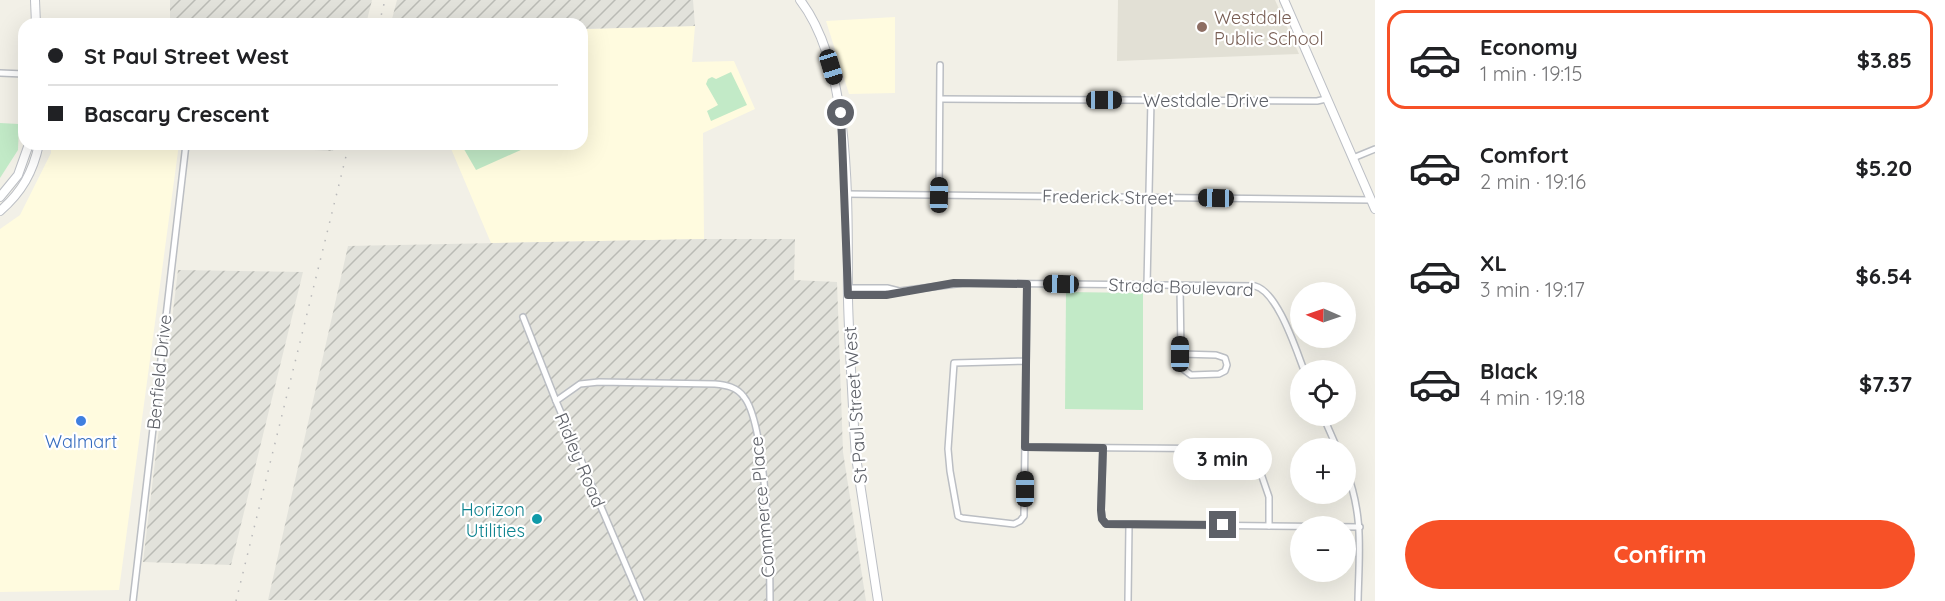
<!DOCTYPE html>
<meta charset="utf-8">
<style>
:root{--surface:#fff;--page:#f2f2f2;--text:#202124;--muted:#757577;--line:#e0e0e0;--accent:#f75127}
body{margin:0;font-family:Quicksand,sans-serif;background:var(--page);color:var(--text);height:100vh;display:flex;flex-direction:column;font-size:22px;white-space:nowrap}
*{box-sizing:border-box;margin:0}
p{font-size:20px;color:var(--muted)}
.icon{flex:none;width:33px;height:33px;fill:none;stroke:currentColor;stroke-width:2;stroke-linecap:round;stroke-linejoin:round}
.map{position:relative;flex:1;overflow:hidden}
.side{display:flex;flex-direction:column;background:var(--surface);width:570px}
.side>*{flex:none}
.hud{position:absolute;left:18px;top:18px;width:570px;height:132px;border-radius:18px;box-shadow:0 6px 24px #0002;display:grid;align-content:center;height:132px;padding:0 30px;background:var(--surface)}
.needle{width:39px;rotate:272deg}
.controls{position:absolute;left:1290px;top:282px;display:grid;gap:12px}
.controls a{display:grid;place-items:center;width:66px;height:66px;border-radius:50%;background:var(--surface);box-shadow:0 6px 24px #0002;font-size:30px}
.end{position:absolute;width:27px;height:27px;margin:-14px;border:8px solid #5e6168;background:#fff;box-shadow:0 0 0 3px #fff}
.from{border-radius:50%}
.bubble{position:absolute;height:42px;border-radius:21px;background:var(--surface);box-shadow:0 6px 24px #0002;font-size:20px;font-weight:800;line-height:42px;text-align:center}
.car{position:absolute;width:18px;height:36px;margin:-18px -9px;border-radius:8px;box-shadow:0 0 4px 2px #0007;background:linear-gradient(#222 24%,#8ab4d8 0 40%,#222 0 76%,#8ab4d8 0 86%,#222 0)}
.hud b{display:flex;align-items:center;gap:21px;height:57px;font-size:22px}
.hud b+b{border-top:2px solid var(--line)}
.hud i{width:15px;height:15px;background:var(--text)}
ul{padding:10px 0 0;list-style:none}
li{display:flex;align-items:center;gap:18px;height:99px;margin:0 12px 9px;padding:0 18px;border:3px solid transparent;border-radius:18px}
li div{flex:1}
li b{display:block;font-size:22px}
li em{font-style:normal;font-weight:800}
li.selected{border-color:var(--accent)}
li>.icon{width:54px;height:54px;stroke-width:1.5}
.primary-button{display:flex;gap:12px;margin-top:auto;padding:12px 30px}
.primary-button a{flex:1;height:69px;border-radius:36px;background:var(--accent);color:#fff;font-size:24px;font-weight:800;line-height:69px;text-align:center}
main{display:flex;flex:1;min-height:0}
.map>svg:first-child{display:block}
</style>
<main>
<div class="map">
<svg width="1375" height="601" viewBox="0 0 1375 601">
<defs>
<pattern id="industrial-furrows" width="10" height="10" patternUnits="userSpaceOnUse" patternTransform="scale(1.5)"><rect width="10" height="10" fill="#e2e2db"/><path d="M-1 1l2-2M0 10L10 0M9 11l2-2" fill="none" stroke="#babbb5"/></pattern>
</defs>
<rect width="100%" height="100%" fill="#f2f0e7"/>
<g fill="#fffbdf">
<polygon points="895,17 895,93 849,94 826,21"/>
<polygon points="695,26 692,62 734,61 755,109 703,133 704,239 491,243 449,144 582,144 582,29"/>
<polygon points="51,144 179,144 119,590 0,592 0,229 20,215 51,153"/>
</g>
<g fill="url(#industrial-furrows)">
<polygon points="170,0 372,0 366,24 170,24"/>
<polygon points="397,0 693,0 695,26 582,29 582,24 395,24 392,19"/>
<polygon points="200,144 335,144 333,151"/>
<polygon points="704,239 795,239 794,280 837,282 843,452 866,601 268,600 348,246"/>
<polygon points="178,270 303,272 231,565 143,562"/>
</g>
<polygon fill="#e2e0d5" points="1118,0 1275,0 1299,54 1117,61"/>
<g fill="#c2eac7">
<polygon points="731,72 747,105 711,121 707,111 718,105 706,84 708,79 712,77 716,79"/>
<polygon points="0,123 19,124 18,150 0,178"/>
<polygon points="461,144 521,144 523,149 476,170"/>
<polygon points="1066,292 1143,293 1143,410 1065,409"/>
</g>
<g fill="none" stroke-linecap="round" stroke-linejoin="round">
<defs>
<g id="street">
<polyline points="0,73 24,74"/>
<polyline points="941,99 1317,101 1326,99"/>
<polyline points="1353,158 1375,149"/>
<polyline points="846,194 1371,200"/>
<polyline points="939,195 940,65"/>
<polyline points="1147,285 1151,100"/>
<polyline points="1180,286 1181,354 1183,369 1191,375 1219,374 1225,371 1227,365 1225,358 1216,355 1181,354"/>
<polyline points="848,288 887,288 899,291"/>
<path d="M 848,295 L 886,295 L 900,291 L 964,283 L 1255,286 C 1278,292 1296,350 1304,370"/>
<polyline points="523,317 556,401 641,601"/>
<polyline points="1026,361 954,363 948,449 950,471 958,516 962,518 1014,524 1020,521 1024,516 1027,284"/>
<path d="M 556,401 L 580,384 L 599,382 L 715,384 C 726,385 737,387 744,397 C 766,424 770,562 770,601"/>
<polyline points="1323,416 1337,448"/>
<polyline points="1025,447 1248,449 1256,459 1269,497 1269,526"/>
<polyline points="1103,448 1101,510 1102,519 1106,524 1360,527"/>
<path d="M 1346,470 C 1364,516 1359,553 1358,601"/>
<polyline points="133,601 186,144"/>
<polyline points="1128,601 1129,525"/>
</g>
<g id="secondary">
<polyline points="35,0 36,24"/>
<path d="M 800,0 C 854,70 847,214 848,299 C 849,342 852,385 854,427 L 856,457 L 878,601"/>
<polyline points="1284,0 1375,209"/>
<polyline points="0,197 18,175 29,144"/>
<path d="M 0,211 C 22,192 33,172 39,144"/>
</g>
</defs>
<use href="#street" stroke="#bbbec3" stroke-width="8"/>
<use href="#secondary" stroke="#bcbfc5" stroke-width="10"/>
<use href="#street" stroke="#fff" stroke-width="5"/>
<use href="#secondary" stroke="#fff" stroke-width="8"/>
<g stroke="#b8b8b9" stroke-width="1.5" stroke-dasharray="1.5 8" stroke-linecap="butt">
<polyline points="379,24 385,0"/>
<polyline points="236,601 349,144"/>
</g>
</g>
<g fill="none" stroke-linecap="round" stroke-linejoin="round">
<polyline stroke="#5e6168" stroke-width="8" points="841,113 848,295 886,295 954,283 1027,284 1025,447 1103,448 1101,510 1102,519 1106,524 1223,525"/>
</g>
<circle fill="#8d6e63" stroke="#fff" stroke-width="2" cx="1202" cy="27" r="6"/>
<circle fill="#3f7fe0" stroke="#fff" stroke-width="2" cx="81" cy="421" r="6"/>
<circle fill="#0f9aa8" stroke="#fff" stroke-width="2" cx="537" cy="519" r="6"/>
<g text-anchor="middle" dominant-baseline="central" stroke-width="4.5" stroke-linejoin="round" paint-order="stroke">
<g font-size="18" fill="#785e54" stroke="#fff" text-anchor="start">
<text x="1214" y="17">Westdale<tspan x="1214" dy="21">Public School</tspan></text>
</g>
<g font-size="18" fill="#5e6168" stroke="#fff">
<text x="1206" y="100">Westdale Drive</text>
<text transform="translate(1108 197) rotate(1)">Frederick Street</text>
<text transform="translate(1181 287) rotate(2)">Strada Boulevard</text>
<text transform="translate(159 372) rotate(-84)">Benfield Drive</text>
<text transform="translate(855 405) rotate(-94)">St Paul Street West</text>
<text transform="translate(580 460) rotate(67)">Ridley Road</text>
<text transform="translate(762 507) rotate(-95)">Commerce Place</text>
</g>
<g font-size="18" fill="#366cbe" stroke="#fff">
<text x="81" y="441">Walmart</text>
</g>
<g font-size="18" fill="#0d838f" stroke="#fff" text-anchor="end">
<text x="525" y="509">Horizon<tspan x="525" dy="21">Utilities</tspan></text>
</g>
</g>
</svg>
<div class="controls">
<a><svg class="needle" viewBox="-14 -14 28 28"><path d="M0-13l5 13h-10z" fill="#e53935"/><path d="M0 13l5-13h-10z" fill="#757577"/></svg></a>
<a><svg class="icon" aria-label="locate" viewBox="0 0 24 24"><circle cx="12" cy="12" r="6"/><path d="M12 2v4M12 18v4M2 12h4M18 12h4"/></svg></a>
<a>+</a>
<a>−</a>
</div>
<i class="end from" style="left:841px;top:113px"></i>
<i class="end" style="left:1223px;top:525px"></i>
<div class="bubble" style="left:1173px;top:438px;width:99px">3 min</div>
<i class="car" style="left:831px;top:67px;rotate:163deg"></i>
<i class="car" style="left:1104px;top:100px;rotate:90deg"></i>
<i class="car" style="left:939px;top:195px;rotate:1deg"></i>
<i class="car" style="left:1216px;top:198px;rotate:271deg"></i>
<i class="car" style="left:1061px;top:284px;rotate:271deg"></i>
<i class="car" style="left:1180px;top:354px;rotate:0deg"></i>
<i class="car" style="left:1025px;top:489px;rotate:0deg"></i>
<div class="hud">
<b><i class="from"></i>St Paul Street West</b>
<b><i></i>Bascary Crescent</b>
</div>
</div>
<section class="side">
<ul>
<li class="selected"><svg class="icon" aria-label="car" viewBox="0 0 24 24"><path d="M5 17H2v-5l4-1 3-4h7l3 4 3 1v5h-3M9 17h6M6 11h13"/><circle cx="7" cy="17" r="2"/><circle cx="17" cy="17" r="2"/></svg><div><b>Economy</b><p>1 min · 19:15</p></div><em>$3.85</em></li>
<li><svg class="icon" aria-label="car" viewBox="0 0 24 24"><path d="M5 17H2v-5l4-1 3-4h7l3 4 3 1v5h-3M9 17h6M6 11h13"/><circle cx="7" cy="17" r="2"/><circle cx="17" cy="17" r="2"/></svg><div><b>Comfort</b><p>2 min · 19:16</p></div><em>$5.20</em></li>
<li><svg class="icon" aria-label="car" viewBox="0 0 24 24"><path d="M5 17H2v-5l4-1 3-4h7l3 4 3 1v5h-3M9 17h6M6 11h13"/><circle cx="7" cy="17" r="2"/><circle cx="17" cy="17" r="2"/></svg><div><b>XL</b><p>3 min · 19:17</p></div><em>$6.54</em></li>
<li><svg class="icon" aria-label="car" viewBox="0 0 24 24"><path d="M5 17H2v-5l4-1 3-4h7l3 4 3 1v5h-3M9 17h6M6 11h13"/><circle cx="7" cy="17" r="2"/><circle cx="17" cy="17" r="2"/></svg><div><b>Black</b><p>4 min · 19:18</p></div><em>$7.37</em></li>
</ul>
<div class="primary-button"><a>Confirm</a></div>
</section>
</main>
